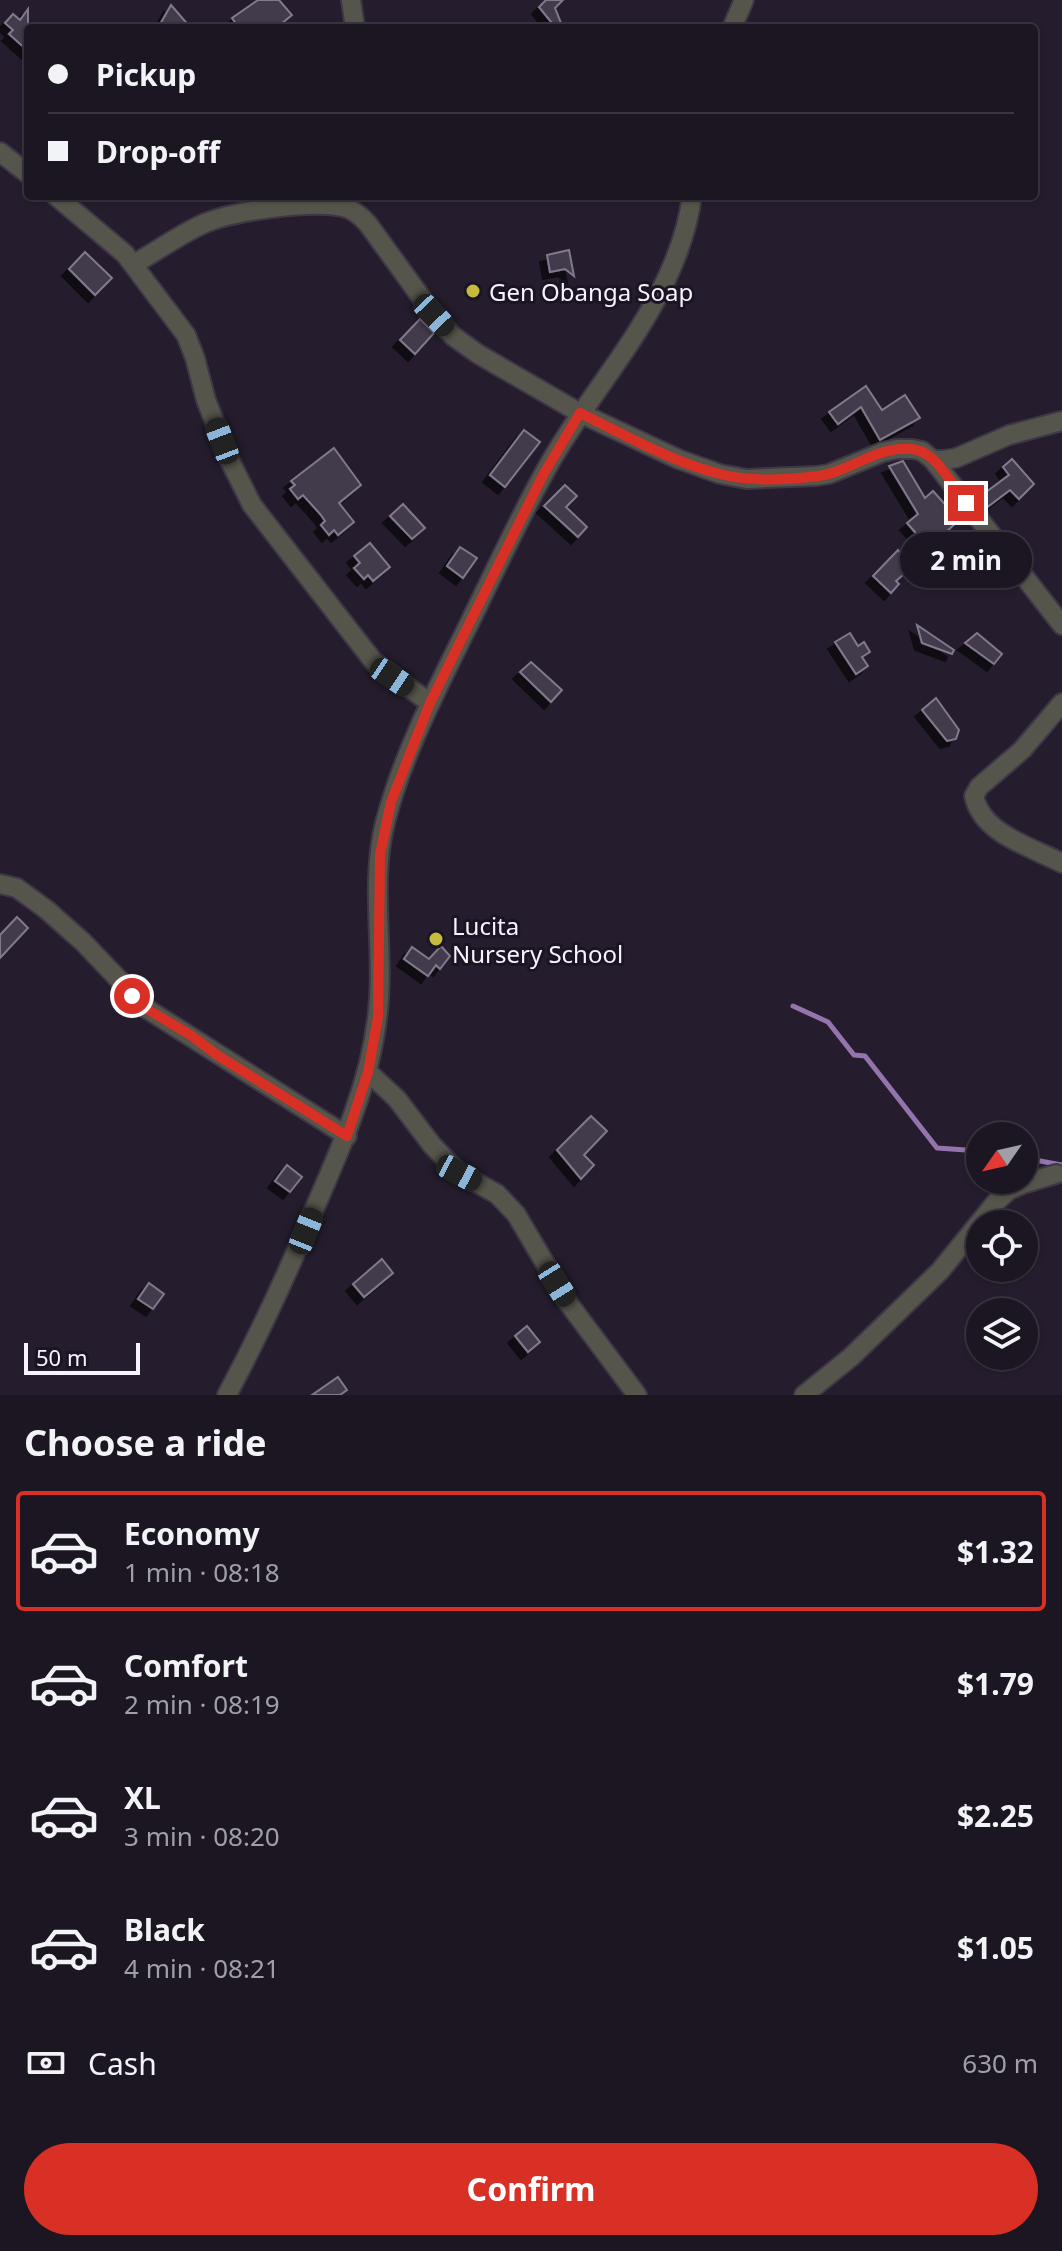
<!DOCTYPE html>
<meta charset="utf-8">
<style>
:root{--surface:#1c1622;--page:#251f2a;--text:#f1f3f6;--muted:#a09fa5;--line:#3a3540;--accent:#d93025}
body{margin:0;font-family:"Noto Sans",sans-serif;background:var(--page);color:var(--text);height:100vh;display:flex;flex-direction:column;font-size:30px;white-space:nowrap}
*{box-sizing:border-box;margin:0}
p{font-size:26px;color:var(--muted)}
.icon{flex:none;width:44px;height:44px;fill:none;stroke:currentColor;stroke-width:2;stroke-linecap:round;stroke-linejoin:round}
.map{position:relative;height:1395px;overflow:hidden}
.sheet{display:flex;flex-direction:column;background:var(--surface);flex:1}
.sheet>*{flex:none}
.hud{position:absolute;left:24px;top:24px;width:1014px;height:176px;border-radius:8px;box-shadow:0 2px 6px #0004,0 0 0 2px var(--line);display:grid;align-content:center;height:176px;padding:0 24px;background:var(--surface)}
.needle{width:52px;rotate:236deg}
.controls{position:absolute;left:966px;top:1122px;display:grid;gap:16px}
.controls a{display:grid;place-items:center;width:72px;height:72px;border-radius:50%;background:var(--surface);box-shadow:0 2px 6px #0004,0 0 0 2px var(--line);font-size:40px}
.scale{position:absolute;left:24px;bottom:20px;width:116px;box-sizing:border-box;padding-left:8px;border:4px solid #f7f2fd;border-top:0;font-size:22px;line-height:28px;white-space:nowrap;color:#f7f2fd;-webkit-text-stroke:6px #1b1423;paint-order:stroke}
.end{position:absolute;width:36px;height:36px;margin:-18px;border:10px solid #d93025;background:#fff;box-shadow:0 0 0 4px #fff}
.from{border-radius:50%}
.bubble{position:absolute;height:56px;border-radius:28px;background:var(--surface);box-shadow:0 2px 6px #0004,0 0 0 2px var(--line);font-size:26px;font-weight:700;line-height:56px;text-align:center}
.car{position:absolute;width:24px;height:48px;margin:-24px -12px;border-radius:10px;box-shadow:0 0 6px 2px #0007;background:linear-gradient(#222 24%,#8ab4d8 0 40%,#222 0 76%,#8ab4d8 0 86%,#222 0)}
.hud b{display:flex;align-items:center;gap:28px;height:76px;font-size:30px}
.hud b+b{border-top:2px solid var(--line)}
.hud i{width:20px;height:20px;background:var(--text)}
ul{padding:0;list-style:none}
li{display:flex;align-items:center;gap:24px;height:120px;margin:0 16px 12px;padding:0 8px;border:4px solid transparent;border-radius:8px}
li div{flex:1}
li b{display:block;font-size:30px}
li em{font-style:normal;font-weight:700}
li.active{border-color:var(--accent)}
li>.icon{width:72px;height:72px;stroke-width:1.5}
h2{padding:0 24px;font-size:36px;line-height:96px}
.pay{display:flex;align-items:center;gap:20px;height:88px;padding:0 24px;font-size:30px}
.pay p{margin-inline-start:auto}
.cta{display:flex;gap:16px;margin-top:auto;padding:16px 24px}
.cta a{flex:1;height:92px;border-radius:48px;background:var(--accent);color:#fff;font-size:32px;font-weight:700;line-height:92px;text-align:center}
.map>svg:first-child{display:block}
</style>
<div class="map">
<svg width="1062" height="1395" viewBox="0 0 1062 1395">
<defs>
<filter id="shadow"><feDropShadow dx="-7" dy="7" stdDeviation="0" flood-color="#0009"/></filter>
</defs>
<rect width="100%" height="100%" fill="#251d2d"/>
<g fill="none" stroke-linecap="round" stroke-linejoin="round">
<g stroke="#9374ad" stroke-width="5">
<polyline points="793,1006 828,1022 854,1055 865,1056 937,1148 980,1151"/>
<polyline points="1024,1158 1062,1165"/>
</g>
</g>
<g fill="#423a4b" stroke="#82798c" stroke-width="2" filter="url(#shadow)">
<polygon points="258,0 279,0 292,15 276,28 239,28 232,18"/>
<polygon points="546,0 563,0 555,8 563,28 556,28 539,7"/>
<polygon points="171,5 191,28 159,26"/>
<polygon points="28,9 28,51 9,34 13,30 5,23 13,14 20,20"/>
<polygon points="569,250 574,276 565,269 550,272 547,255"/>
<polygon points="85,252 112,278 95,295 69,269"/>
<polygon points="420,319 434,333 415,354 400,340"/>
<polygon points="866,386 882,410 905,395 920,418 880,440 861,407 838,424 829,412"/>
<polygon points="524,430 540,442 505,487 490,475"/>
<polygon points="334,448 361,485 339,503 354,522 338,535 334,530 329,535 321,525 325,521 321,515 303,495 298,499 290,489 295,485 291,481"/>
<polygon points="1012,459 1034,484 1019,499 1010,490 986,508 978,498 1009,475 1003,467"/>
<polygon points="903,461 925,498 933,491 959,520 929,548 907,523 918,514 889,466"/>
<polygon points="565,485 577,496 566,507 587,527 578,537 544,506"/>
<polygon points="403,504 425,528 412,539 390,516"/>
<polygon points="370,543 390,567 373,581 368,575 364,579 354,568 360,563 354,556"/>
<polygon points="460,547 477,558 463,578 447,566"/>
<polygon points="898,550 912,567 896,581 899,584 891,593 873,576"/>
<polygon points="917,625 954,650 952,654 922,643"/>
<polygon points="850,633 858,646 864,642 870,652 862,657 868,666 856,674 835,642"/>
<polygon points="977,633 1002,654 994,664 965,643"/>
<polygon points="531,662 562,690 551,702 520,672"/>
<polygon points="936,698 959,730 956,739 947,741 922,710"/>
<polygon points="17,917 28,928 0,958 0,935"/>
<polygon points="441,946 450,956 440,969 436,965 428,976 404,959 412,947 429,959"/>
<polygon points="591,1116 607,1131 584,1155 594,1165 581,1179 557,1150"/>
<polygon points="287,1165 302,1177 290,1192 275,1181"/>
<polygon points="382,1259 393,1273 364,1297 353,1284"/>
<polygon points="149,1283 164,1294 153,1309 138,1299"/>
<polygon points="527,1326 540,1342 528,1352 515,1336"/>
<polygon points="338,1377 347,1390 340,1395 312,1395"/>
</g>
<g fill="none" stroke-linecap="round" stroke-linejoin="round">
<defs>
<g id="minor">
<polyline points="351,0 355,28"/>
<polyline points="732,28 744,0"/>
<polyline points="0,152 28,174"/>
<polyline points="56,196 125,254 186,335 195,358 206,400 230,461 252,505 374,662 430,703"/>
<path d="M 134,264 C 157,251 179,235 203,224 C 232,211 311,200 343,207 C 353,209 361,216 368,224 L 434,315 L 453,336 L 478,354 L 580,413 L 678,459 L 720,474 L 747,479 L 816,476 L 829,474 L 883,452 L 897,449 L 912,449 L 922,451 L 933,460 L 944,460 L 956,458 L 1009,435 L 1062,421"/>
<polyline points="933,460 1062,625"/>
<path d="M 1062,703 L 1022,750 L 979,787 L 974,796 C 982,834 1031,847 1062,863"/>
<polyline points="0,884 17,888 47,910 83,942 147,1009 347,1136"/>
<polyline points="368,1072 397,1099 432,1145 459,1173 497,1194 516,1214 569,1304 637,1395"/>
<path d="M 227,1395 C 260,1333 289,1270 316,1205 C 342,1145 369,1085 377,1019 C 386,954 369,887 385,823 C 403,753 438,687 469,624 C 493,575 516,525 542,477 C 592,383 677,306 692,196"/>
<polyline points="804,1395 851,1357 940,1271 997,1201 1009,1190 1023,1184 1056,1174"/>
</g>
</defs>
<use href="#minor" stroke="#3e3746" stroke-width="22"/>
<use href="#minor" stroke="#55554c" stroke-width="18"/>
</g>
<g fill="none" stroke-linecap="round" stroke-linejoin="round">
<path stroke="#d93025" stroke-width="10" d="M 132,996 L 147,1009 L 192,1036 L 217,1055 L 347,1136 L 368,1072 L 378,1017 L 380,854 L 391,802 L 430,703 L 543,475 L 580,413 C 625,435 672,462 720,474 C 750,482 787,480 818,476 C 851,472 881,442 917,450 C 938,455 953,487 966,503"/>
</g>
<g fill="#c6bb3c" stroke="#1b1423" stroke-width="3">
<circle cx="473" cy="291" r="8"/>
<circle cx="436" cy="939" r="8"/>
</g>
<g text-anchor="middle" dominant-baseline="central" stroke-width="6" stroke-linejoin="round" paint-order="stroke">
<g font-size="24" fill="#f7f2fd" stroke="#1b1423" text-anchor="start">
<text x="489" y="291">Gen Obanga Soap</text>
<text x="452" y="925">Lucita<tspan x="452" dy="28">Nursery School</tspan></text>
</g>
</g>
</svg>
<div class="controls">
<a><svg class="needle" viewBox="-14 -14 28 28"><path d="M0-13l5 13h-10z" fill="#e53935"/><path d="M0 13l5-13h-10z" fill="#a09fa5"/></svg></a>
<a><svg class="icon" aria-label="locate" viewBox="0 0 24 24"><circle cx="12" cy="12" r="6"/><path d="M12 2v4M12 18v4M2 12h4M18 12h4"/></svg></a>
<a><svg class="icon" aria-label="layers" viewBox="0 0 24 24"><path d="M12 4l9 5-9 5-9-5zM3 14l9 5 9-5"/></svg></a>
</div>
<div class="scale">50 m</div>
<i class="end from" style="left:132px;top:996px"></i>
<i class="end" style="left:966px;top:503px"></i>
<div class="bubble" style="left:900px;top:532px;width:132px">2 min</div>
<i class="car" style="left:434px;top:315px;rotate:137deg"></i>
<i class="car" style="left:222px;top:441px;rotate:339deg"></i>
<i class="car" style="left:392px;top:677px;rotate:124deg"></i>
<i class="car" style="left:459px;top:1173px;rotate:118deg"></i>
<i class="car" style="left:306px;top:1231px;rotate:22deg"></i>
<i class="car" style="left:557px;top:1284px;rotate:148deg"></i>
<div class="hud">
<b><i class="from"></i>Pickup</b>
<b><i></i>Drop-off</b>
</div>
</div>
<section class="sheet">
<h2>Choose a ride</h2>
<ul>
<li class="active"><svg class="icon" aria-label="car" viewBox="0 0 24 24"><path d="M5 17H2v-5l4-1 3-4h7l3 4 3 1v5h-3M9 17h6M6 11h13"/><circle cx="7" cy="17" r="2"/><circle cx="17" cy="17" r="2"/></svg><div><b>Economy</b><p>1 min · 08:18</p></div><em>$1.32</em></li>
<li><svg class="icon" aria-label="car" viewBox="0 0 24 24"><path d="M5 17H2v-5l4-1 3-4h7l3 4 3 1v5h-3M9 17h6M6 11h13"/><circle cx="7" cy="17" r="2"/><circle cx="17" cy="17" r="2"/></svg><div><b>Comfort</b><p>2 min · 08:19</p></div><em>$1.79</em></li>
<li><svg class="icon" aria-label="car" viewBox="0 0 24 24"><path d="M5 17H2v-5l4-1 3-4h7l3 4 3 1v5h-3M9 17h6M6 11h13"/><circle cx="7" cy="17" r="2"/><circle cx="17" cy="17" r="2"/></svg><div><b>XL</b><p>3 min · 08:20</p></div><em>$2.25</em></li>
<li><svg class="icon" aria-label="car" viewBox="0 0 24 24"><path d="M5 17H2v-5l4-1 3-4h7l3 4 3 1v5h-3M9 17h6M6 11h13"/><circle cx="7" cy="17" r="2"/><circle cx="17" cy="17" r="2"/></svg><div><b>Black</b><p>4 min · 08:21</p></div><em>$1.05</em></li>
</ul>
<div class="pay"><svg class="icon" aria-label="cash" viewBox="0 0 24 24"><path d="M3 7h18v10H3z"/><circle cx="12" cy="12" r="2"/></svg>Cash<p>630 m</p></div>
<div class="cta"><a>Confirm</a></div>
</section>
